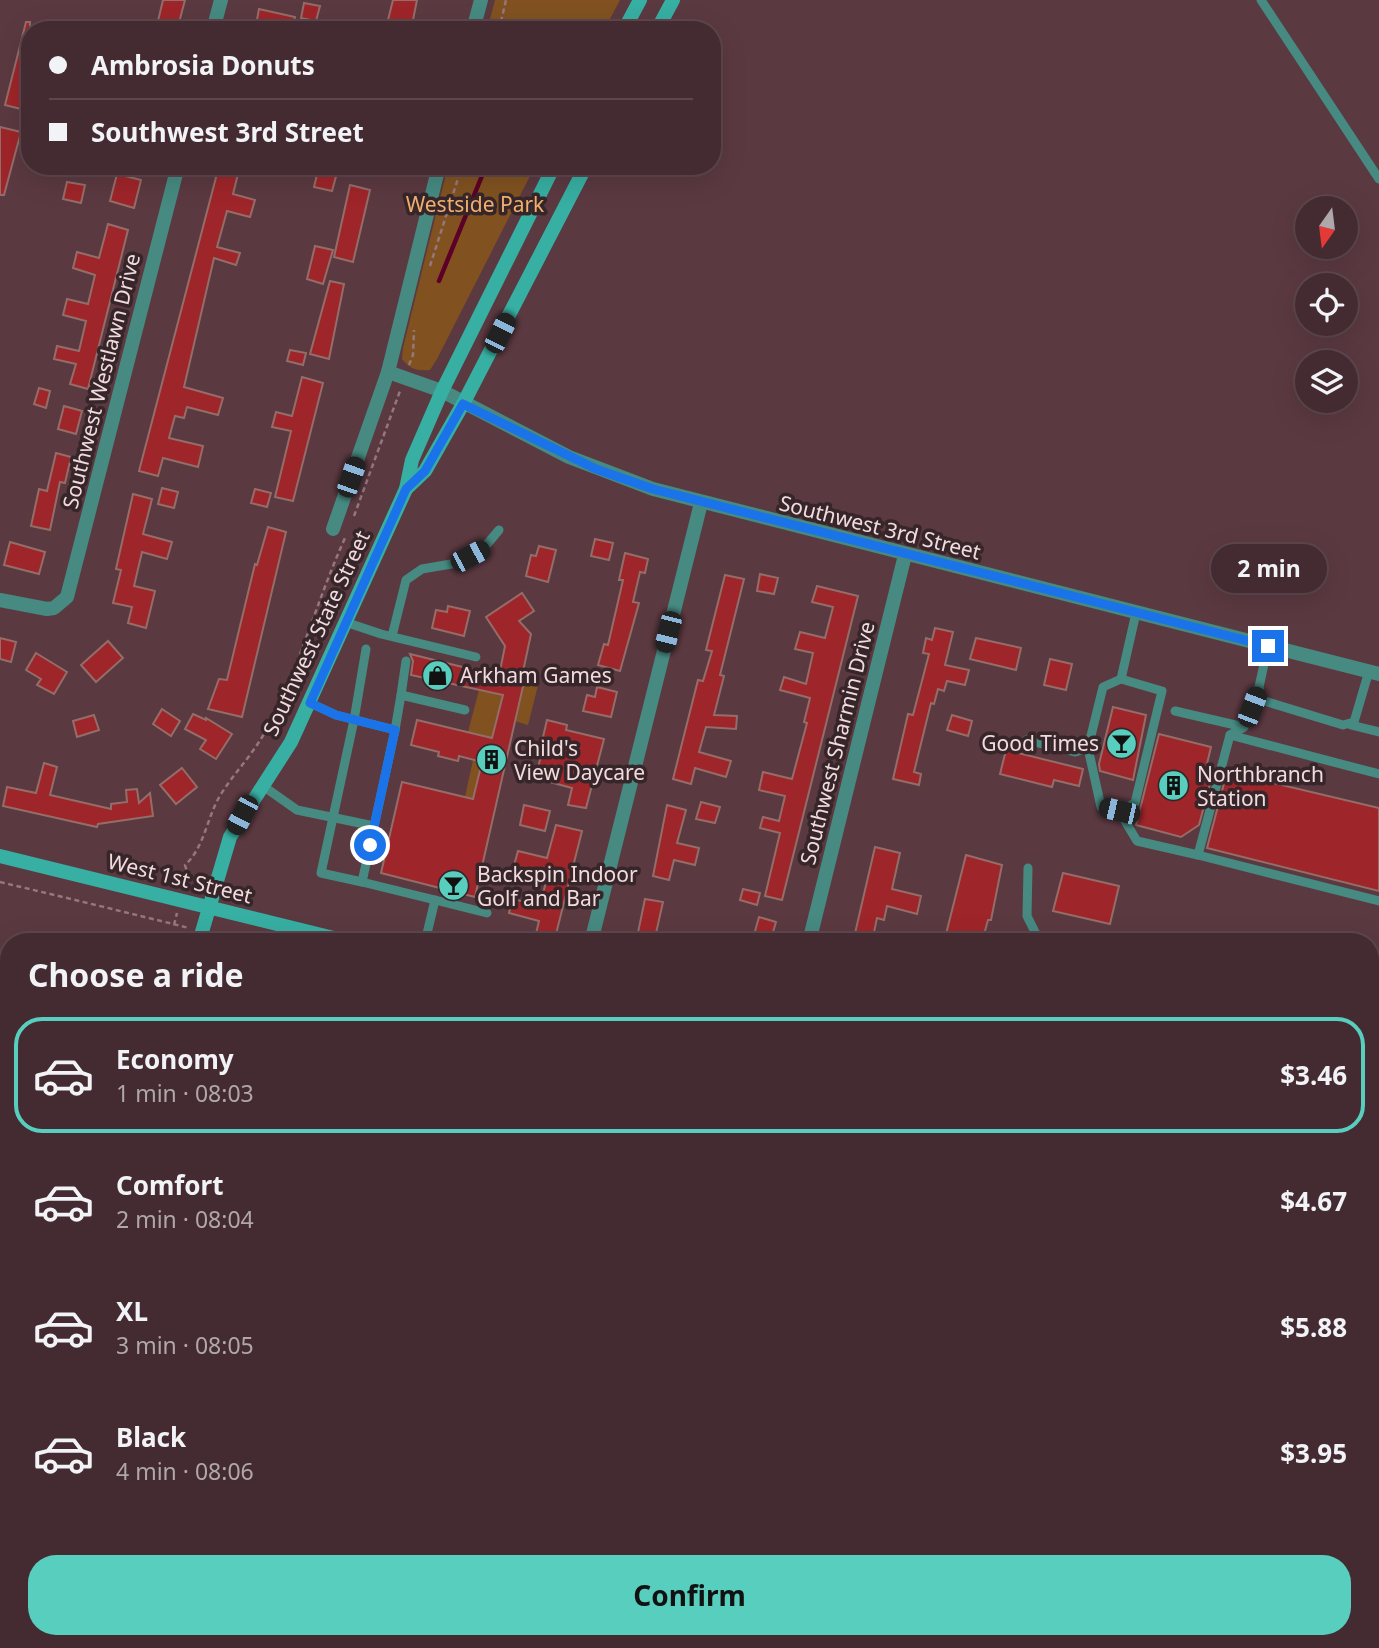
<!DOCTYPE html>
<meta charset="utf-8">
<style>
:root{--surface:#442b31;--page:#4b3339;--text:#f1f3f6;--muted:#afa7ab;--line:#5c474d;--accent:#58cebf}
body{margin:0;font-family:"Noto Sans",sans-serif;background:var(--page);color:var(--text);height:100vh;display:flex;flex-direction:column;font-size:26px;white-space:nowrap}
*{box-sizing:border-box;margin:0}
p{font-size:23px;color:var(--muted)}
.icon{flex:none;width:38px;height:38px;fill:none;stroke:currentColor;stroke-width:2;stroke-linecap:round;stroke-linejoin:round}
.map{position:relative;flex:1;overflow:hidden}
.sheet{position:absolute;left:0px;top:933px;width:1379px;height:716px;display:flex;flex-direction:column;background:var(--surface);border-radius:28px 28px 0 0;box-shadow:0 7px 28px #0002,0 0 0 2px var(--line)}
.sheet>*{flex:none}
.hud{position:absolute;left:21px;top:21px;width:700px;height:154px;border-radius:28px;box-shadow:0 7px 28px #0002,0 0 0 2px var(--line);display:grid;align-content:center;height:154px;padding:0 28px;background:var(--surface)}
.needle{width:46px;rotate:194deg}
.buttons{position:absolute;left:1295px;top:196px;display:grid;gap:14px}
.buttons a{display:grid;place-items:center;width:63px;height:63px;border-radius:50%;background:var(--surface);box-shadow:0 7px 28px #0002,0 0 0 2px var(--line);font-size:35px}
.end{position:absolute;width:32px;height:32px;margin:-16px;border:9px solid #1a73e8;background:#fff;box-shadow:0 0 0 4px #fff}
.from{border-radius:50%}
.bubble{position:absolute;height:49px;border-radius:24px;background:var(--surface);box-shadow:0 7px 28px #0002,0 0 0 2px var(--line);font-size:23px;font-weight:700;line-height:49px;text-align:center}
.car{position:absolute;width:21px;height:42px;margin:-21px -10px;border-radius:9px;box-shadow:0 0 5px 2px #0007;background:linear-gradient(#222 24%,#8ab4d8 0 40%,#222 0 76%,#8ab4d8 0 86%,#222 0)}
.hud b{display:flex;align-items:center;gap:24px;height:66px;font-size:26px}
.hud b+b{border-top:2px solid var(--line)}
.hud i{width:18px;height:18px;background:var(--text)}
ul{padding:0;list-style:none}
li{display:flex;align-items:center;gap:21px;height:116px;margin:0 14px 10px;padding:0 14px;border:4px solid transparent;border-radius:28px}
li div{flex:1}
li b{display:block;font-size:26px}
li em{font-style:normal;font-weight:700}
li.selected{border-color:var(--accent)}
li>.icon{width:63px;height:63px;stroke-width:1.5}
h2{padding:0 28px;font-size:32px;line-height:84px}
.button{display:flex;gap:14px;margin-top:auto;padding:14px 28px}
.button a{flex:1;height:80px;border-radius:28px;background:var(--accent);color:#111;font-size:28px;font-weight:700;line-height:80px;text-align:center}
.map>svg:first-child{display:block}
</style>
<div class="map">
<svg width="1379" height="1648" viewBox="0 0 1379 1648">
<rect width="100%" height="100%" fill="#5b3941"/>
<g fill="#815220">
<polygon points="495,0 620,0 604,30 487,30"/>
<path d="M 448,166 L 535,166 L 437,359 L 430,370 C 416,371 410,369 402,359 L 403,348 Z"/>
<polygon points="525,682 538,685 528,725 498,716 492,738 468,732 479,690 520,699"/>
<polygon points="473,760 482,761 473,799 465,797"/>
</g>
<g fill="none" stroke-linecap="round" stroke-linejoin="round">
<g stroke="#5d0028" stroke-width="4.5">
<polyline points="563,30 564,27"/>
<polyline points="439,281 486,166"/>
</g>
</g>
<g fill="#9e2529" stroke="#946d69" stroke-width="2">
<polygon points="163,0 185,0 177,30 157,25"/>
<polygon points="393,0 417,0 412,25 388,20"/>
<polygon points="304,3 320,6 316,21 301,18"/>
<polygon points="259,9 295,17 292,30 255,30"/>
<polygon points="26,22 30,22 30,92 25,110 5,105"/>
<polygon points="0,127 21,132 4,195 0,195"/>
<polygon points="219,166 240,166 233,194 255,200 250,217 227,211 217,247 240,253 236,265 214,258 184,387 223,398 218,415 187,407 184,418 175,416 169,438 203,446 198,467 163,458 158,476 139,471"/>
<polygon points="319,166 338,169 332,191 314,187"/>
<polygon points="117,174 141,180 134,208 110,201"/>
<polygon points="67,182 85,185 81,203 63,199"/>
<polygon points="350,185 370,190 353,262 334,257"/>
<polygon points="108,224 128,230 88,389 70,384 76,364 54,359 57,346 79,351 86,321 63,315 67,299 88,304 95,275 73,268 77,252 99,258"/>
<polygon points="315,246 333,250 323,284 307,279"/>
<polygon points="330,281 344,284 329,359 310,354"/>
<polygon points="290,350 306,353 303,365 287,361"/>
<polygon points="302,377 323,383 293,501 275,497 291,431 272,427 276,412 292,416"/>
<polygon points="39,388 50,391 46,408 34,404"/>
<polygon points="64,406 82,411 76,434 58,429"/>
<polygon points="56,453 71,457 65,483 60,482 50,530 31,526 39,489 47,491"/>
<polygon points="162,488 178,492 174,508 158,504"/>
<polygon points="255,489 271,493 267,507 251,503"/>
<polygon points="133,494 152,499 143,534 172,542 167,559 142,552 134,586 155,591 146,628 128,623 132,607 113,603 121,570 116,569"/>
<polygon points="268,527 286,532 242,717 208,709 219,679 227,680 255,564 257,565"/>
<polygon points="595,539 613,543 609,560 591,556"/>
<polygon points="10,542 45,552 39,574 4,565"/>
<polygon points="539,546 556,550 548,582 526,576 531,555 536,556"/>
<polygon points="625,553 648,559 645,573 640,572 633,602 639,603 620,671 598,665 604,644 608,645 623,580 619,580"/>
<polygon points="760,574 778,578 774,594 757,591"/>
<polygon points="725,575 744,579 720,675 724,676 714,715 737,716 736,729 706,727 699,752 731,761 726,777 695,768 691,784 673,779 698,680 703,681 712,651 706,650"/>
<polygon points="817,586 858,596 782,900 765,896 780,833 760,828 763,817 779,821 785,796 759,790 763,772 792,779 807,723 804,722 810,698 780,690 784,677 806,684 813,653 795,649 800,632 825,638 833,607 812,602"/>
<polygon points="522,593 534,611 519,621 531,634 521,681 524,682 475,897 381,873 402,782 473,799 482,762 459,756 458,761 438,756 439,752 411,745 417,720 492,738 503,695 411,675 413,661 410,654 499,676 505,646 486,617"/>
<polygon points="448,606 470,611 464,636 432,628 436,610 447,612"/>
<polygon points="935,628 953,632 945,665 969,670 965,685 947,681 944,691 938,689 934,704 931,703 914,772 921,774 919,785 893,779 908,714 913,715 929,654 923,653 926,638 932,640"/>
<polygon points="0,638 16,642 11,662 0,659"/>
<polygon points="976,638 1021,648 1016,670 970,659"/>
<polygon points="108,641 123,658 96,682 81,665"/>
<polygon points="36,653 67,672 54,694 37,685 41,679 26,670"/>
<polygon points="1050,659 1072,664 1066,690 1044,685"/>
<polygon points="597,687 617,692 611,717 583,711 587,695 595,697"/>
<polygon points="1113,707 1146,715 1133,780 1100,771 1099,764"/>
<polygon points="162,709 180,721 171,736 153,724"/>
<polygon points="193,714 206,720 206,718 232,734 216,759 200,749 206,740 185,729"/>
<polygon points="94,715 99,730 77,737 73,721"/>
<polygon points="952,715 972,721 968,736 947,730"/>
<polygon points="547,720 567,725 566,730 604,739 586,808 568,805 572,788 535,778 545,742 542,741"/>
<polygon points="1159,734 1211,747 1206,768 1214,769 1199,825 1181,837 1136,825"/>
<polygon points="1006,750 1083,769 1079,786 1054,780 1052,787 1000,774"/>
<polygon points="44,763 57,767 50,795 111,809 111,804 127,802 126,790 137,789 139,803 150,793 153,816 98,824 97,827 3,806 7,787 36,793"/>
<polygon points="182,768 197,787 176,804 160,785"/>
<polygon points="1227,772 1379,808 1379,891 1207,848"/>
<polygon points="701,802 720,807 715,823 696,819"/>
<polygon points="524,805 550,811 545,831 520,825"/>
<polygon points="667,805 686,810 677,843 699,848 695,865 674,860 669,880 653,876"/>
<polygon points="556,825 582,831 554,942 534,942 539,921 509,913 512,899 540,905 547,878 513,869 518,851 547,858"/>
<polygon points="875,847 900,853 892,889 921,896 917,914 887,906 884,920 877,918 872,942 853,942"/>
<polygon points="966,855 1002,865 991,920 988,920 982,942 944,942"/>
<polygon points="1063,873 1119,886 1110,924 1053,911"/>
<polygon points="743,889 760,893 757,905 740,900"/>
<polygon points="645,899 663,902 654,942 636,942"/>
<polygon points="759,917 776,922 770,942 752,942"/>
</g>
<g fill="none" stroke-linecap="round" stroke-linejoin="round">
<g stroke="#95777e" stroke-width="2.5" stroke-dasharray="5 3.5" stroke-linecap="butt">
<polyline points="499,30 506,0"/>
<polyline points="430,266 462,166"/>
<polyline points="409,365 413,355 414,330"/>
<polyline points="354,516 400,391"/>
<path d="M 0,882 C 63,897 129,913 189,928"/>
<path d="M 184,886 L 187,872 L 185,865 C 205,847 207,816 221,794 C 235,772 253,754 265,732 C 299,670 316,602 345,538"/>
<polyline points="174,925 177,913"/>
<polyline points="215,935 235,942"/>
<polyline points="1370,1211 1379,1213"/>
<polyline points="53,1648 55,1640"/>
<polyline points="72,1648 74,1640"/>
</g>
<g stroke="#468a81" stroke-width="9">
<polyline points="1261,0 1379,179"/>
<polyline points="345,622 381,634 476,657"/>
<polyline points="392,636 406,580 422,569 457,563 483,549 499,530"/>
<polyline points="1268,646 1259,687 1261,700 1343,725 1354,722 1369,671"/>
<polyline points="1259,687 1244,727 1230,735 1198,855 1379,901"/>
<polyline points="401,695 406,661"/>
<polyline points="310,703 336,715 395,730 362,882 435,900 425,942"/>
<polyline points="1175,711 1244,727"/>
<polyline points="1351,725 1379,732"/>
<polyline points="395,730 401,695 465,710"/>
<polyline points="1230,735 1379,774"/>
<polyline points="1026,740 1075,752 1088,748 1103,687 1121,679 1136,613"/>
<polyline points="1088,748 1101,807 1119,811 1135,803 1162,691 1121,679"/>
<polyline points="263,786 297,810 374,826"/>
<polyline points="1119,811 1137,841 1198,855"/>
<polyline points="1028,868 1027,916 1040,942"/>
<polyline points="362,882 321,873 354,720 366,649"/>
<polyline points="435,900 487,913"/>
<polyline points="1370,1022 1379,1022"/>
<polyline points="0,1040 4,1018"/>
<polyline points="0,1055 9,1057"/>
<polyline points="0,1099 9,1101"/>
</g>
<g stroke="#468a81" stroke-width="14">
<polyline points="213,30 221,0"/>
<polyline points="473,30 481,0"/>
<polyline points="388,372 442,391"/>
<polyline points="333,529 388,372 439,166"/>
<polyline points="0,600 47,609 54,608 67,597 178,166"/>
<polyline points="591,942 701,503"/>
<polyline points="809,942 905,555"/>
<polyline points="0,1234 9,1236"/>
<polyline points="300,1648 302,1640"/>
<polyline points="506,1648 508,1640"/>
<polyline points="719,1648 721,1640"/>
<polyline points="1065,1648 1067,1640"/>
</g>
<polyline stroke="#468a81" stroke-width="14" points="442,391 569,457 653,489 1379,674"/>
<g stroke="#37afa2" stroke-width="14">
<polyline points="624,30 640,0"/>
<polyline points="657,30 673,0"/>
<polyline points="406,489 425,471 463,404 586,166"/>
<polyline points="0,856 350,942"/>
<polyline points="199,942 230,837 291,742 406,489 412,460 442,391 554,166"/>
<polyline points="1370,1188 1379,1191"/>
<polyline points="27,1648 29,1640"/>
</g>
</g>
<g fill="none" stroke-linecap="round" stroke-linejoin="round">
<polyline stroke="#1a73e8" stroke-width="9" points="370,845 395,730 336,715 310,703 406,489 425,471 463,404 596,469 653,489 1268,646"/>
</g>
<defs>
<symbol id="shop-disc" viewBox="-11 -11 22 22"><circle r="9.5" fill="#58cebf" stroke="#362629"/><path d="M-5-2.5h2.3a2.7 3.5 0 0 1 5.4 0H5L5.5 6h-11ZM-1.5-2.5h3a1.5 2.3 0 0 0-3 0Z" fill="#111"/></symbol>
<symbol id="bar-disc" viewBox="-11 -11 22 22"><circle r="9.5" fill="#58cebf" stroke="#362629"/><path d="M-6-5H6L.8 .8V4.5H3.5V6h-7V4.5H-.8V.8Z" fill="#111"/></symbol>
<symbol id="building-disc" viewBox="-11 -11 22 22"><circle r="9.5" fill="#58cebf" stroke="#362629"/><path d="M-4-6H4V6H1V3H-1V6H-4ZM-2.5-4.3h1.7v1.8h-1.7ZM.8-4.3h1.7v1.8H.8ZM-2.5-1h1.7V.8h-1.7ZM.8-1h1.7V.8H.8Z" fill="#111"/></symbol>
</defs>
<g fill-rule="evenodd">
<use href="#shop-disc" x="420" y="658" width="35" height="35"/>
<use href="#bar-disc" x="1104" y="726" width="35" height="35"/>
<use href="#building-disc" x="474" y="742" width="35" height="35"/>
<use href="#building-disc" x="1156" y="768" width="35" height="35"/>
<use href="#bar-disc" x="436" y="868" width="35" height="35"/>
</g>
<g text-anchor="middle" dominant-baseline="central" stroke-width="7" stroke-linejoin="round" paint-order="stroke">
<g font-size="21" fill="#f2b070" stroke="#362629">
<text x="475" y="204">Westside Park</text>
</g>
<g font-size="21" fill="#f1dbdf" stroke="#362629">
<text transform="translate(101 381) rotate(-76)">Southwest Westlawn Drive</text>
<text transform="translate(880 527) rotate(14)">Southwest 3rd Street</text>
<text transform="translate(316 633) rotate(-65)">Southwest State Street</text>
<text transform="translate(837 743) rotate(-76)">Southwest Sharmin Drive</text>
<text transform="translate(180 878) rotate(14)">West 1st Street</text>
</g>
<g font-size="21" fill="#f1dbdf" stroke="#362629" text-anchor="start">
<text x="460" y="675">Arkham Games</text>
<text x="1099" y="743" text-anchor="end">Good Times</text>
<text x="514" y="748">Child's<tspan x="514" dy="24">View Daycare</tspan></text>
<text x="1197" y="774">Northbranch<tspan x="1197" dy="24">Station</tspan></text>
<text x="477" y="874">Backspin Indoor<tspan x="477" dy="24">Golf and Bar</tspan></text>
</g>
</g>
</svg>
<div class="buttons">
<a><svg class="needle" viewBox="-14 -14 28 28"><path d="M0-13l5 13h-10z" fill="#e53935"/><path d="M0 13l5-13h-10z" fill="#afa7ab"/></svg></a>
<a><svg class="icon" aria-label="locate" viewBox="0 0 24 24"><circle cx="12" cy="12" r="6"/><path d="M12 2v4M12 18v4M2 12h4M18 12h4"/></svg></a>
<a><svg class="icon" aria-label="layers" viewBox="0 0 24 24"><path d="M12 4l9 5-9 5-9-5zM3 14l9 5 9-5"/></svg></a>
</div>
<i class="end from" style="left:370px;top:845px"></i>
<i class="end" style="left:1268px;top:646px"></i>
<div class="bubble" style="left:1211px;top:544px;width:116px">2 min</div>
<i class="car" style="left:500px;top:333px;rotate:27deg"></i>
<i class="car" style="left:351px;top:477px;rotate:19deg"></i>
<i class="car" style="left:470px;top:556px;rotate:62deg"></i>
<i class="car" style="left:668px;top:632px;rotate:194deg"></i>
<i class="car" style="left:1252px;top:707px;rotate:21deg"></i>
<i class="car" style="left:1119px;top:811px;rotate:283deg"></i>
<i class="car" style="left:242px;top:815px;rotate:208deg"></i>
<div class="hud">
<b><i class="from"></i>Ambrosia Donuts</b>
<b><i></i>Southwest 3rd Street</b>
</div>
<section class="sheet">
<h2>Choose a ride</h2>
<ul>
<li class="selected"><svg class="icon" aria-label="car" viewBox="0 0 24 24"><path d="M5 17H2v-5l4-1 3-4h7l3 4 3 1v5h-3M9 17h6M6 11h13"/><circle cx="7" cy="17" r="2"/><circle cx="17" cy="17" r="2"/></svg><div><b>Economy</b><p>1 min · 08:03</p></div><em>$3.46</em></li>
<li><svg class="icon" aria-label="car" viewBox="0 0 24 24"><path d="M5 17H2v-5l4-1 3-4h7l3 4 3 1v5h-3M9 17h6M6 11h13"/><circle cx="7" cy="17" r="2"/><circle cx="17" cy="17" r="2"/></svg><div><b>Comfort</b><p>2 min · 08:04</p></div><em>$4.67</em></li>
<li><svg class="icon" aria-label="car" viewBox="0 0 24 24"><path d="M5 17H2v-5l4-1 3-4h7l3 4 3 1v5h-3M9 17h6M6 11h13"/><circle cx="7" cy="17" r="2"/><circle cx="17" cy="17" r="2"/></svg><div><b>XL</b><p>3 min · 08:05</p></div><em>$5.88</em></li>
<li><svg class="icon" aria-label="car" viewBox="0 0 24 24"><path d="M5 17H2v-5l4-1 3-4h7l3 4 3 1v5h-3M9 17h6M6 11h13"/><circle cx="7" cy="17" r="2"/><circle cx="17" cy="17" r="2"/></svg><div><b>Black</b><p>4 min · 08:06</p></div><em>$3.95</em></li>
</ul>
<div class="button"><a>Confirm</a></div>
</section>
</div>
